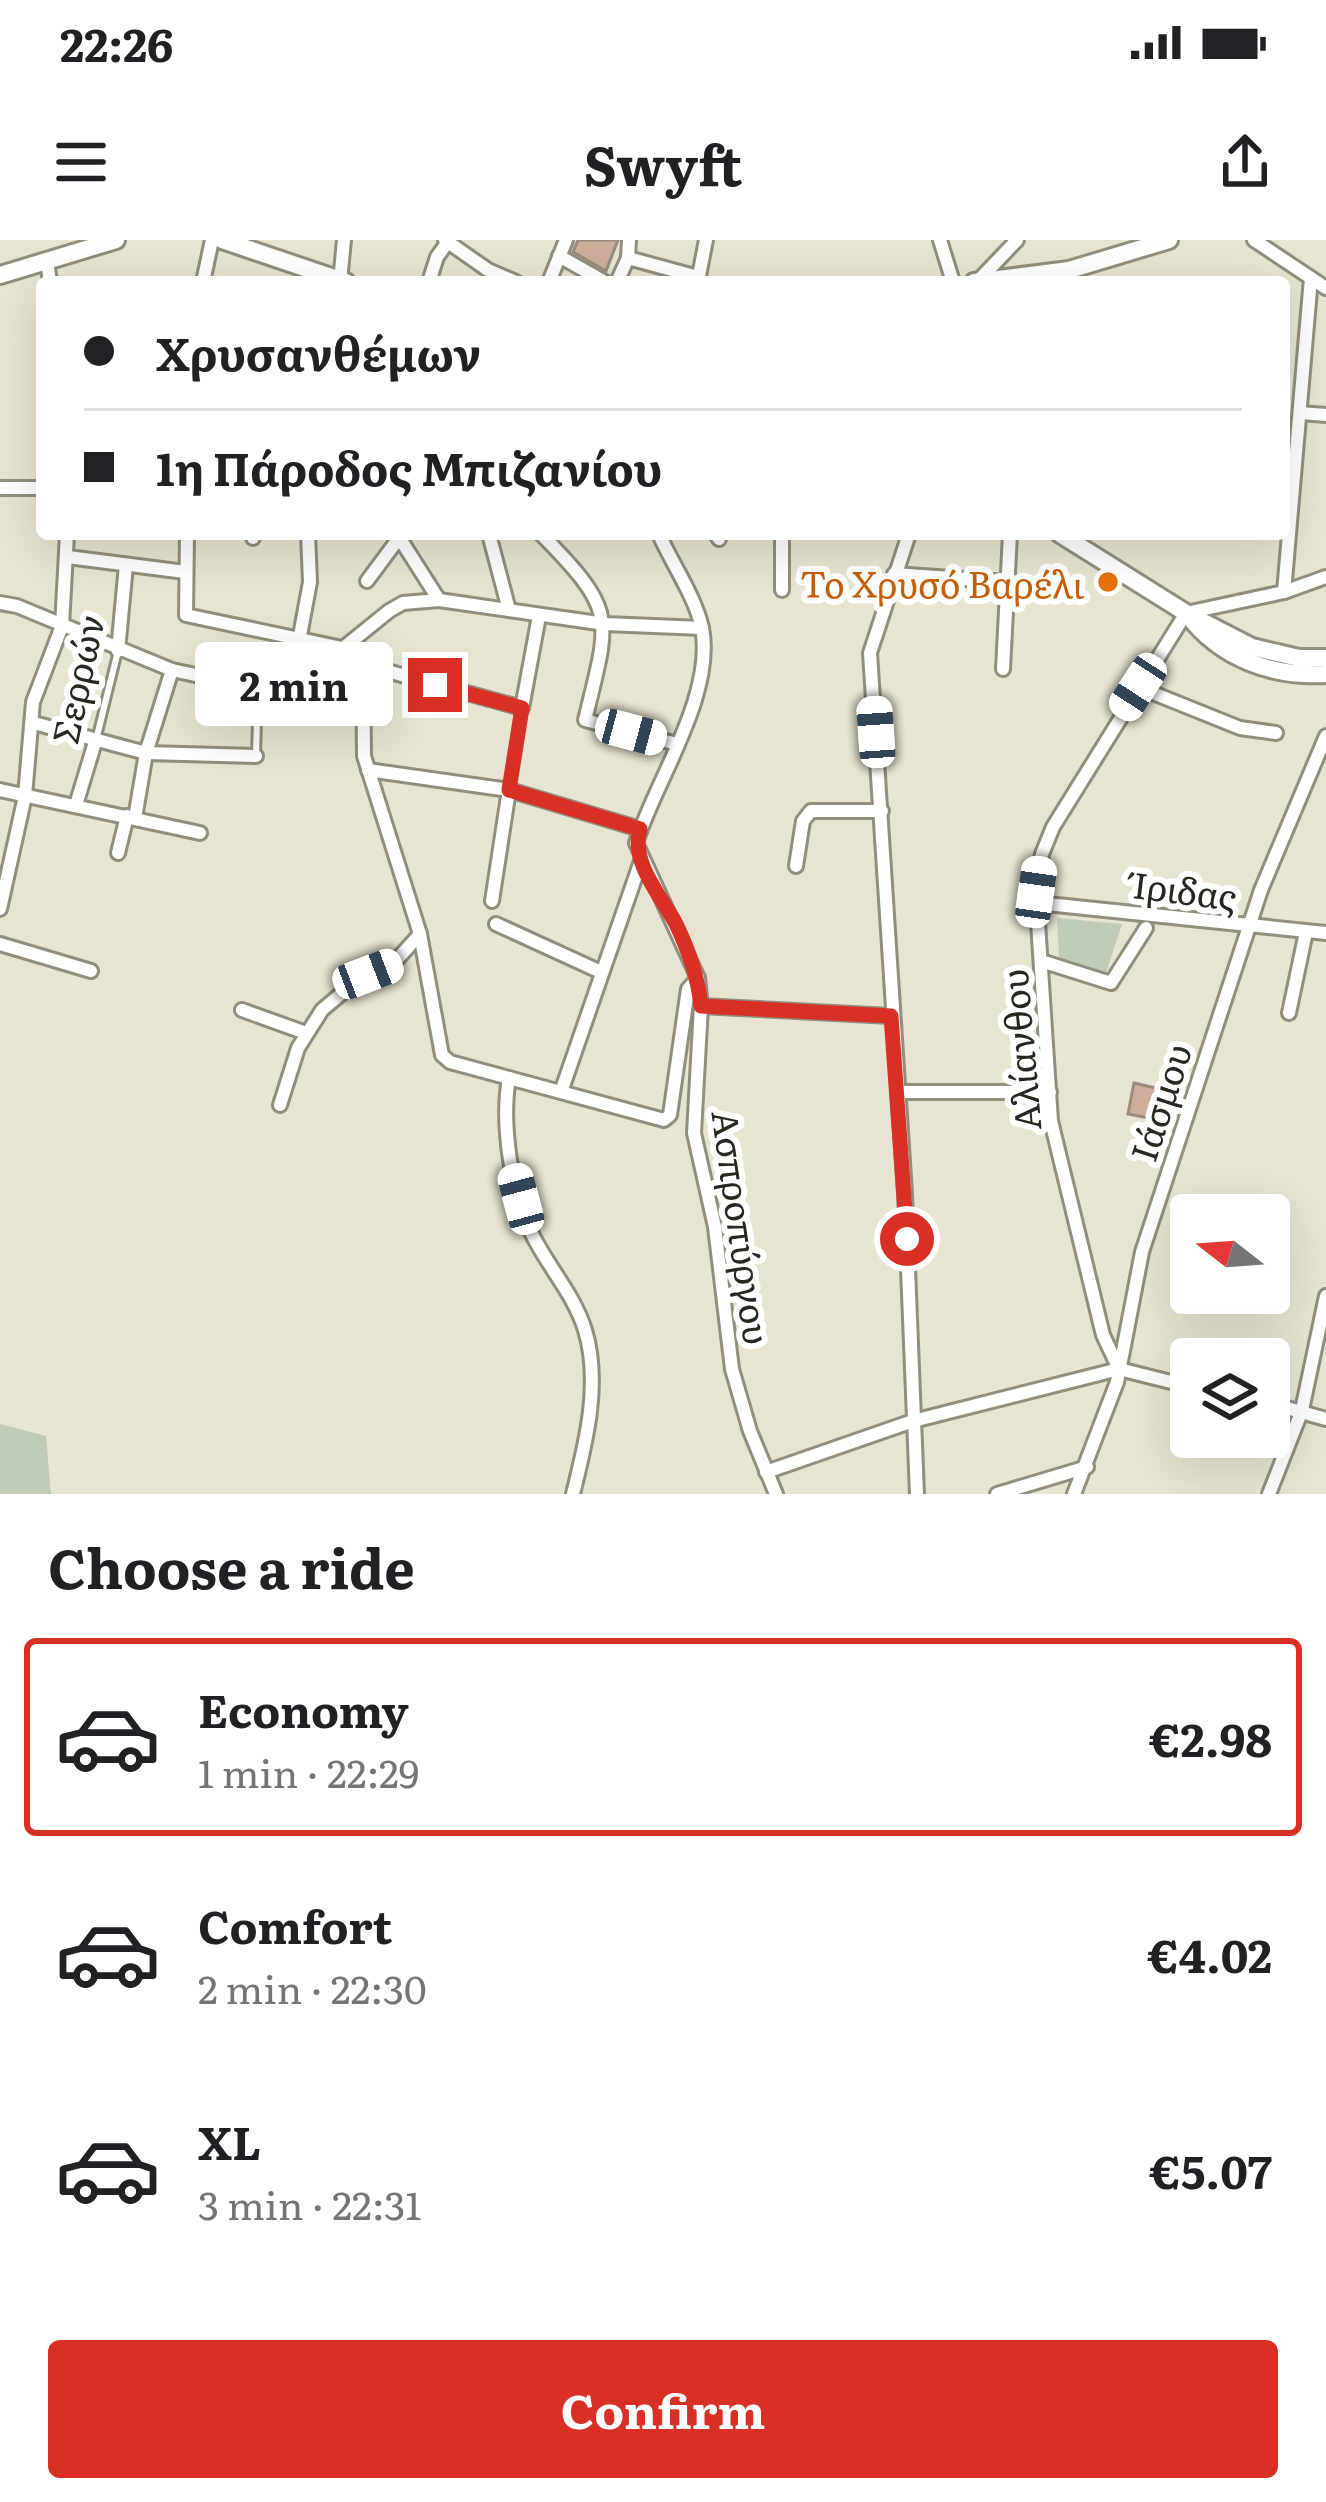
<!DOCTYPE html>
<meta charset="utf-8">
<style>
:root{--surface:#fff;--page:#f6f6f6;--text:#202124;--muted:#757577;--line:#e0e0e0;--accent:#d93025}
body{margin:0;font-family:Literata,serif;background:var(--page);color:var(--text);height:100vh;display:flex;flex-direction:column;font-size:45px;white-space:nowrap}
*{box-sizing:border-box;margin:0}
p{font-size:39px;color:var(--muted)}
.icon{flex:none;width:66px;height:66px;fill:none;stroke:currentColor;stroke-width:2;stroke-linecap:round;stroke-linejoin:round}
.map{position:relative;height:1254px;overflow:hidden}
.panel{display:flex;flex-direction:column;background:var(--surface);flex:1}
.panel>*{flex:none}
.guide{position:absolute;left:36px;top:36px;width:1254px;height:264px;border-radius:12px;box-shadow:0 12px 48px #0002;display:grid;align-content:center;height:264px;padding:0 48px;background:var(--surface)}
.needle{width:78px;rotate:287deg}
.controls{position:absolute;left:1170px;top:954px;display:grid;gap:24px}
.controls a{display:grid;place-items:center;width:120px;height:120px;border-radius:12px;background:var(--surface);box-shadow:0 12px 48px #0002;font-size:60px}
.end{position:absolute;width:54px;height:54px;margin:-27px;border:15px solid #d93025;background:#fff;box-shadow:0 0 0 6px #fff}
.from{border-radius:50%}
.bubble{position:absolute;height:84px;border-radius:12px;background:var(--surface);box-shadow:0 12px 48px #0002;font-size:39px;font-weight:700;line-height:84px;text-align:center}
.car{position:absolute;width:36px;height:72px;margin:-36px -18px;border-radius:15px;box-shadow:0 0 9px 3px #0007;background:linear-gradient(#fff 24%,#345 0 40%,#fff 0 76%,#345 0 86%,#fff 0)}
.guide b{display:flex;align-items:center;gap:42px;height:114px;font-size:45px}
.guide b+b{border-top:3px solid var(--line)}
.guide i{width:30px;height:30px;background:var(--text)}
ul{padding:0;list-style:none}
li{display:flex;align-items:center;gap:36px;height:198px;margin:0 24px 18px;padding:0 24px;border:6px solid transparent;border-radius:12px}
li div{flex:1}
li b{display:block;font-size:45px}
li em{font-style:normal;font-weight:700}
li.on{border-color:var(--accent)}
li>.icon{width:108px;height:108px;stroke-width:1.5}
h2{padding:0 48px;font-size:54px;line-height:144px}
.primary-button{display:flex;gap:24px;margin-top:auto;padding:24px 48px}
.primary-button a{flex:1;height:138px;border-radius:12px;background:var(--accent);color:#fff;font-size:48px;font-weight:700;line-height:138px;text-align:center}
.status{display:flex;justify-content:space-between;align-items:center;height:84px;padding:0 60px;background:var(--surface);direction:ltr}
.status svg{height:33px;fill:currentColor}
header{display:flex;justify-content:space-between;align-items:center;height:156px;padding:0 48px;background:var(--surface);font-size:54px;font-weight:700}
.map>svg:first-child{display:block}
</style>
<div class="status"><b>22:26</b><svg viewBox="0 0 49 12"><path d="M0 12V9h3v3zM5 12V6h3v6zM10 12V3h3v9zM15 12V0h3v12zM26 1h20v11H26zM47 4h2v5h-2z"/></svg></div>
<header><svg class="icon" aria-label="menu" viewBox="0 0 24 24"><path d="M4 6h16M4 12h16M4 18h16"/></svg>Swyft<svg class="icon" aria-label="share" viewBox="0 0 24 24"><path d="M12 15V3M7 8l5-5 5 5M5 13v7h14v-7"/></svg></header>
<div class="map">
<svg width="1326" height="1254" viewBox="0 0 1326 1254">
<rect width="100%" height="100%" fill="#e8e4d2"/>
<g fill="#c1ccb8">
<polygon points="1057,678 1122,684 1105,736 1059,719"/>
<polygon points="0,1184 46,1196 51,1254 0,1254"/>
</g>
<g fill="#cbaf9a" stroke="#9a8b80" stroke-width="3">
<polygon points="578,0 618,0 606,31 573,12"/>
<polygon points="1134,843 1169,851 1160,880 1128,874"/>
</g>
<g fill="none" stroke-linecap="round" stroke-linejoin="round">
<defs>
<g id="lane">
<polyline points="97,496 118,411"/>
<polyline points="256,516 257,480 268,451"/>
<polyline points="510,547 522,468"/>
</g>
<g id="street">
<polyline points="445,0 488,30 516,42"/>
<polyline points="940,0 953,42"/>
<polyline points="1254,0 1326,48"/>
<polyline points="559,16 605,42"/>
<polyline points="628,18 698,37"/>
<polyline points="47,21 50,42"/>
<polyline points="698,41 706,0"/>
<polyline points="978,41 1017,0"/>
<polyline points="203,42 212,0"/>
<polyline points="340,42 344,0"/>
<polyline points="429,42 437,17 447,3"/>
<polyline points="549,42 566,0"/>
<polyline points="617,42 628,18 629,0"/>
<polyline points="1300,173 1326,175"/>
<polyline points="0,248 42,248"/>
<polyline points="187,294 186,375 342,408 387,431 522,468 539,376"/>
<polyline points="253,294 253,298"/>
<polyline points="397,294 439,360"/>
<polyline points="489,294 509,370"/>
<path d="M 541,294 C 618,372 610,377 585,480 L 677,504"/>
<path d="M 659,294 C 672,324 695,356 702,388 C 715,455 656,540 636,603 L 698,738 L 701,766 L 694,893 L 715,987 L 732,1129 L 750,1191 L 776,1254"/>
<polyline points="716,294 719,299"/>
<polyline points="909,294 870,413 905,953 917,1254"/>
<polyline points="68,317 185,332"/>
<polyline points="894,334 1008,342"/>
<polyline points="367,341 399,298"/>
<polyline points="782,350 782,294"/>
<polyline points="1284,352 1311,38"/>
<polyline points="0,363 17,366 172,430 279,453 331,418 389,371 403,363 439,360 605,384 702,388"/>
<polyline points="299,401 310,342 308,294"/>
<polyline points="118,411 126,325"/>
<polyline points="363,415 364,516 420,694 442,815 450,822 664,880 670,875 688,749 698,738"/>
<polyline points="1003,429 1010,294"/>
<polyline points="1138,447 1240,488 1276,493"/>
<polyline points="34,483 146,513 256,516"/>
<polyline points="368,530 509,550 640,589"/>
<polyline points="0,550 200,593"/>
<polyline points="76,565 96,499"/>
<polyline points="135,578 146,513 172,430"/>
<polyline points="118,613 127,576"/>
<polyline points="796,626 803,581 811,571 882,571"/>
<polyline points="492,661 509,550"/>
<polyline points="1037,663 1326,693"/>
<polyline points="0,669 25,556 33,462 62,386 67,294"/>
<polyline points="496,684 601,732"/>
<polyline points="0,704 91,731"/>
<polyline points="1041,721 1111,743 1146,688"/>
<polyline points="701,766 891,776"/>
<polyline points="242,770 306,793"/>
<polyline points="1289,773 1306,692"/>
<path d="M 509,838 C 501,883 511,951 531,992 C 547,1026 574,1054 585,1090 C 601,1143 586,1202 573,1254"/>
<polyline points="561,852 641,621"/>
<polyline points="898,852 1050,852"/>
<polyline points="280,865 298,808 322,770 354,743 393,724 420,694"/>
<polyline points="1119,1129 1103,1095 1051,881 1036,652 1042,614 1053,587 1186,373 1284,352 1326,337"/>
<polyline points="1119,1129 1191,1147"/>
<polyline points="1269,1163 1326,1179"/>
<polyline points="766,1232 913,1181 1119,1129"/>
<polyline points="997,1254 1087,1227"/>
<polyline points="1074,1254 1117,1142 1142,1012 1261,650 1326,496"/>
<polyline points="1269,1254 1302,1170 1326,1056"/>
</g>
<g id="secondary">
<polyline points="222,0 346,42"/>
<polyline points="0,35 116,0"/>
<polyline points="974,42 1069,30 1169,0"/>
<polyline points="1060,294 1186,373 1252,407 1299,418 1326,418"/>
<path d="M 1187,374 C 1220,418 1271,437 1326,434"/>
</g>
</defs>
<use href="#lane" stroke="#918e7d" stroke-width="12"/>
<use href="#street" stroke="#918e7d" stroke-width="18"/>
<use href="#secondary" stroke="#918e7d" stroke-width="22"/>
<use href="#lane" stroke="#fff" stroke-width="6"/>
<use href="#street" stroke="#fff" stroke-width="12"/>
<use href="#secondary" stroke="#fff" stroke-width="16"/>
</g>
<g fill="none" stroke-linecap="round" stroke-linejoin="round">
<path stroke="#d93025" stroke-width="15" d="M 435,445 L 522,468 L 509,550 L 640,589 C 630,622 661,656 676,684 C 689,711 698,737 701,766 L 891,776 L 907,999"/>
</g>
<circle fill="#e8710a" stroke="#fff" stroke-width="4.5" cx="1108" cy="342" r="12"/>
<g text-anchor="middle" dominant-baseline="central" stroke-width="12" stroke-linejoin="round" paint-order="stroke">
<g font-size="36" fill="#c56008" stroke="#fff" text-anchor="end">
<text x="1084" y="342">Το Χρυσό Βαρέλι</text>
</g>
<g font-size="36" fill="#27261f" stroke="#fff">
<text transform="translate(76 439) rotate(-78)">Σερρών</text>
<text transform="translate(1185 649) rotate(7)">Ίριδας</text>
<text transform="translate(1019 810) rotate(-95)">Αλίανθου</text>
<text transform="translate(1159 862) rotate(-72)">Ιάσμου</text>
<text transform="translate(743 987) rotate(82)">Ασπροπύργου</text>
</g>
</g>
</svg>
<div class="controls">
<a><svg class="needle" viewBox="-14 -14 28 28"><path d="M0-13l5 13h-10z" fill="#e53935"/><path d="M0 13l5-13h-10z" fill="#757577"/></svg></a>
<a><svg class="icon" aria-label="layers" viewBox="0 0 24 24"><path d="M12 4l9 5-9 5-9-5zM3 14l9 5 9-5"/></svg></a>
</div>
<i class="end from" style="left:907px;top:999px"></i>
<i class="end" style="left:435px;top:445px"></i>
<div class="bubble" style="left:195px;top:402px;width:198px">2 min</div>
<i class="car" style="left:1138px;top:447px;rotate:213deg"></i>
<i class="car" style="left:631px;top:492px;rotate:105deg"></i>
<i class="car" style="left:876px;top:492px;rotate:356deg"></i>
<i class="car" style="left:1036px;top:652px;rotate:8deg"></i>
<i class="car" style="left:368px;top:734px;rotate:69deg"></i>
<i class="car" style="left:521px;top:959px;rotate:345deg"></i>
<div class="guide">
<b><i class="from"></i>Χρυσανθέμων</b>
<b><i></i>1η Πάροδος Μπιζανίου</b>
</div>
</div>
<section class="panel">
<h2>Choose a ride</h2>
<ul>
<li class="on"><svg class="icon" aria-label="car" viewBox="0 0 24 24"><path d="M5 17H2v-5l4-1 3-4h7l3 4 3 1v5h-3M9 17h6M6 11h13"/><circle cx="7" cy="17" r="2"/><circle cx="17" cy="17" r="2"/></svg><div><b>Economy</b><p>1 min · 22:29</p></div><em>€2.98</em></li>
<li><svg class="icon" aria-label="car" viewBox="0 0 24 24"><path d="M5 17H2v-5l4-1 3-4h7l3 4 3 1v5h-3M9 17h6M6 11h13"/><circle cx="7" cy="17" r="2"/><circle cx="17" cy="17" r="2"/></svg><div><b>Comfort</b><p>2 min · 22:30</p></div><em>€4.02</em></li>
<li><svg class="icon" aria-label="car" viewBox="0 0 24 24"><path d="M5 17H2v-5l4-1 3-4h7l3 4 3 1v5h-3M9 17h6M6 11h13"/><circle cx="7" cy="17" r="2"/><circle cx="17" cy="17" r="2"/></svg><div><b>XL</b><p>3 min · 22:31</p></div><em>€5.07</em></li>
</ul>
<div class="primary-button"><a>Confirm</a></div>
</section>
